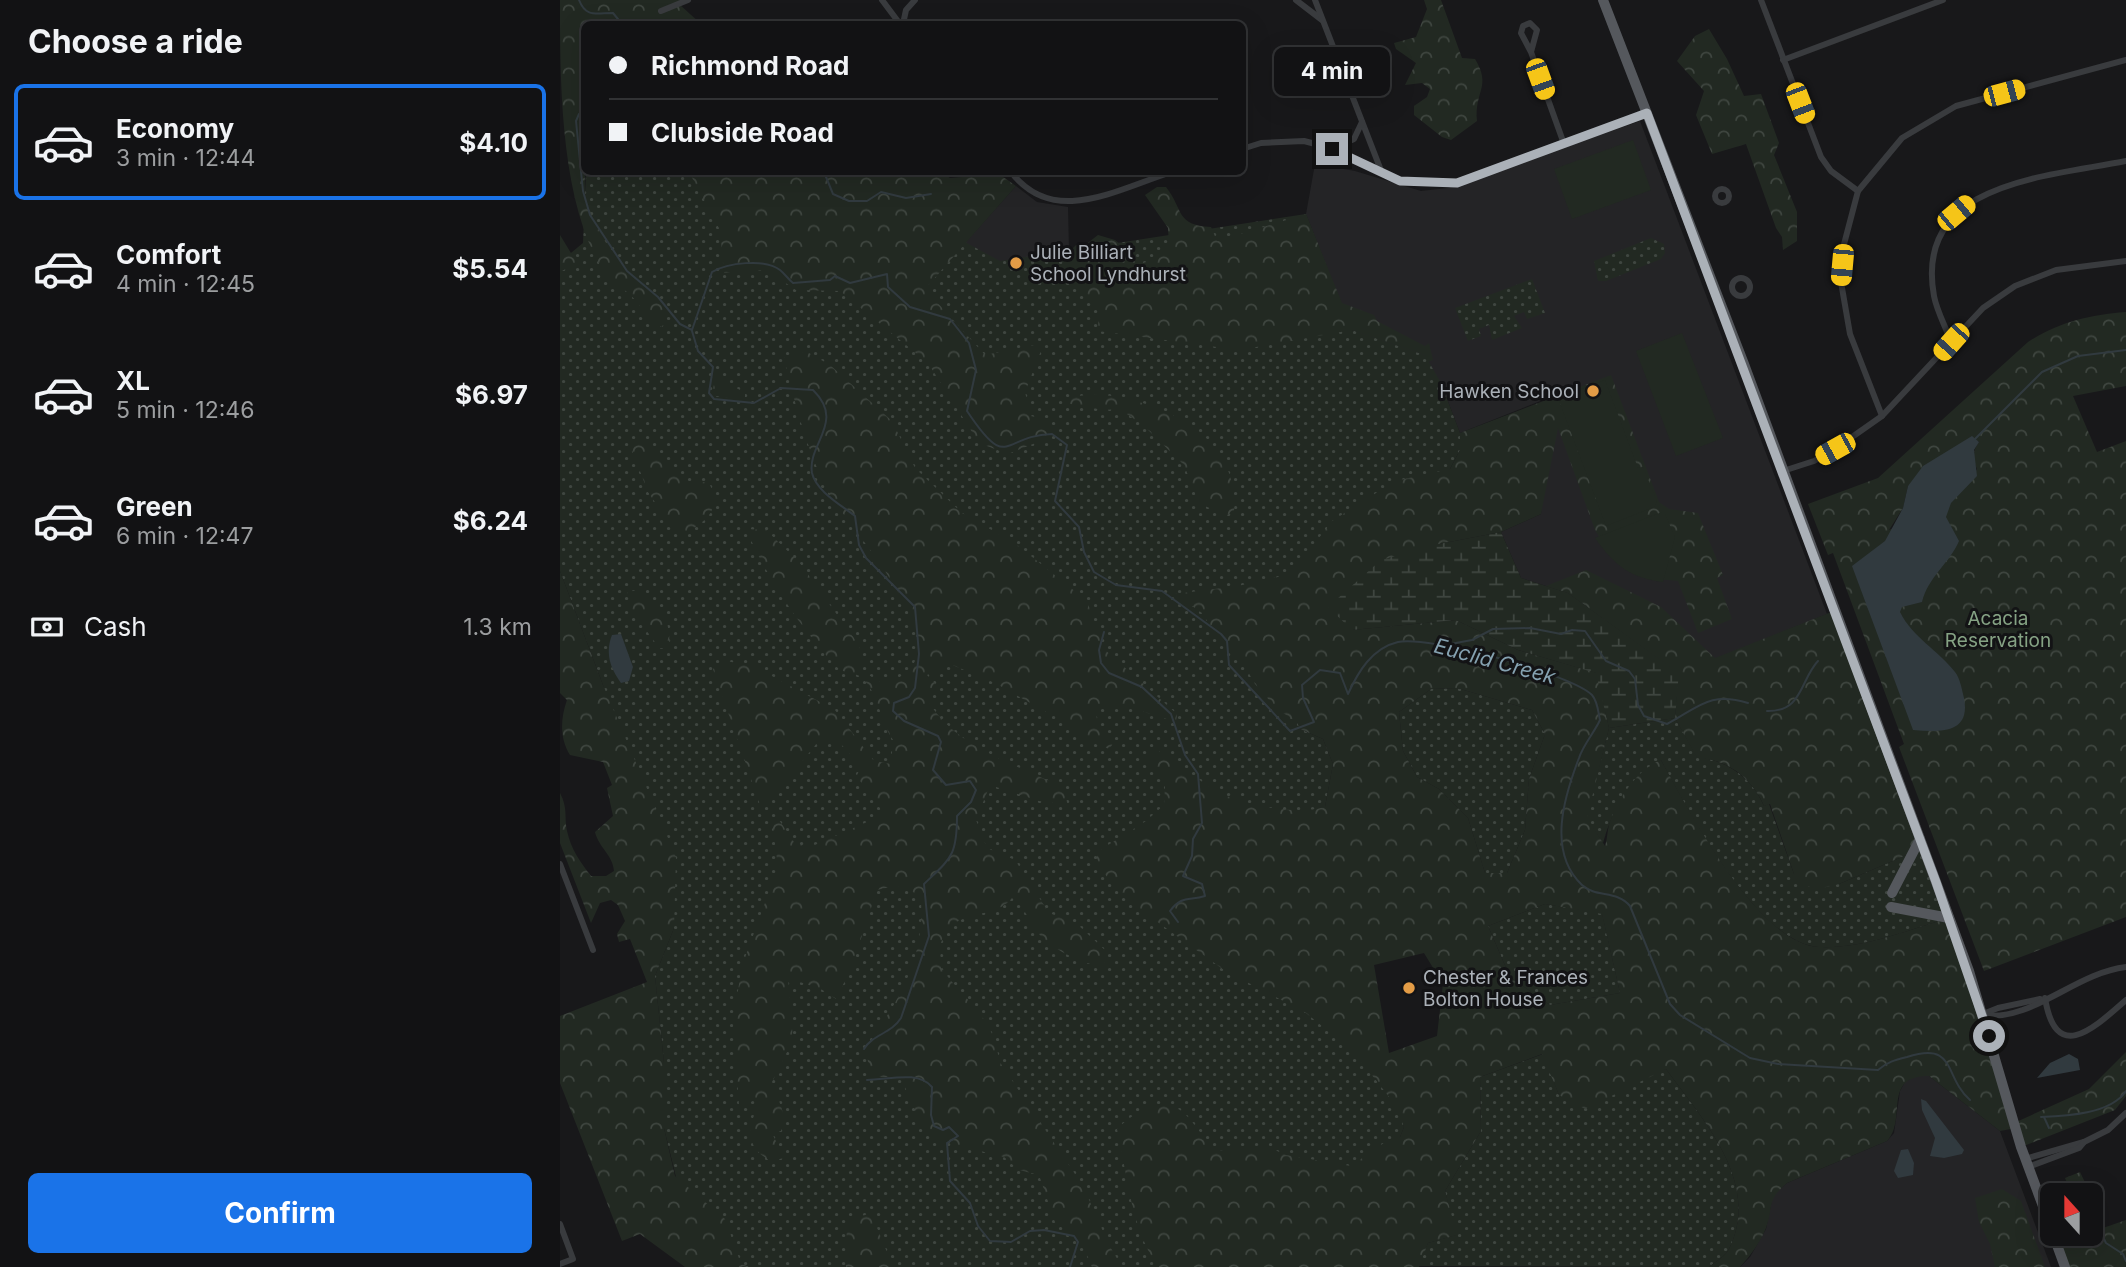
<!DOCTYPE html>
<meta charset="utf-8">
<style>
:root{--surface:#121214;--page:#1b1b1d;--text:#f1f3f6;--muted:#9c9ea0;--line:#313234;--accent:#1a73e8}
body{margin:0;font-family:Inter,sans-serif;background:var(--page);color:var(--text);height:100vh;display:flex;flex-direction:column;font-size:26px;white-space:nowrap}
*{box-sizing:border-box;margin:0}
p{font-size:23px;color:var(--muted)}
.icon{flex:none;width:38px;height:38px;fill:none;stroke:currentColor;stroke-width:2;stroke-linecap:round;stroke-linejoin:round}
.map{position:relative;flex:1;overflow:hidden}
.drawer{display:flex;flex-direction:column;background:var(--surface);width:560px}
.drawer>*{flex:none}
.top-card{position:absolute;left:21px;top:21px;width:665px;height:154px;border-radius:10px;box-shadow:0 7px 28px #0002,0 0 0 2px var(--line);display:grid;align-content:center;height:154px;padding:0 28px;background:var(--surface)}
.needle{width:46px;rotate:339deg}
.buttons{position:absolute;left:1480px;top:1183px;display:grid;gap:14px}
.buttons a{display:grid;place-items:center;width:63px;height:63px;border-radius:10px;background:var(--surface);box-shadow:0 7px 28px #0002,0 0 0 2px var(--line);font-size:35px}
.end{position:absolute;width:32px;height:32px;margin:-16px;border:9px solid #abb1b8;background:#111;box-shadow:0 0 0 4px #111}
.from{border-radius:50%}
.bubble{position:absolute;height:49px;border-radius:10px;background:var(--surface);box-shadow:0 7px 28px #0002,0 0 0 2px var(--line);font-size:23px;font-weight:700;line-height:49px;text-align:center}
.car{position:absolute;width:21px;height:42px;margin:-21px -10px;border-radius:9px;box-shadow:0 0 5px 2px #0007;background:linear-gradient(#f5c518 24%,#345 0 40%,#f5c518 0 76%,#345 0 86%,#f5c518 0)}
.top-card b{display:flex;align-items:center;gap:24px;height:66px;font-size:26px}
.top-card b+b{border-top:2px solid var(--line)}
.top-card i{width:18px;height:18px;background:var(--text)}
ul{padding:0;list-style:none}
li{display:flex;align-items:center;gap:21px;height:116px;margin:0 14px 10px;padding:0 14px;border:4px solid transparent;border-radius:10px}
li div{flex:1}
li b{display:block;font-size:26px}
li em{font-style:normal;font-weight:700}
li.selected{border-color:var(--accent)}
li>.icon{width:63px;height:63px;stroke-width:1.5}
h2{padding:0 28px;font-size:32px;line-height:84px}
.pay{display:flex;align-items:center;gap:18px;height:77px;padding:0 28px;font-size:26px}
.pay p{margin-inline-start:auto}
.action{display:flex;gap:14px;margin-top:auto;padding:14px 28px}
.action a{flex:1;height:80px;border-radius:10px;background:var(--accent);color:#fff;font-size:28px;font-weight:700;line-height:80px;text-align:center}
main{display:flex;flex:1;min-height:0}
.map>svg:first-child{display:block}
</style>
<main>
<section class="drawer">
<h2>Choose a ride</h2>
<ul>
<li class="selected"><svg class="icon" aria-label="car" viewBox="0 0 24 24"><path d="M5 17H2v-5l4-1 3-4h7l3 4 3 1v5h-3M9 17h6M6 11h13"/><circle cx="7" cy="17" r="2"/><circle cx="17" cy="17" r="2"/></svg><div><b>Economy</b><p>3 min · 12:44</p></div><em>$4.10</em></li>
<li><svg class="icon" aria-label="car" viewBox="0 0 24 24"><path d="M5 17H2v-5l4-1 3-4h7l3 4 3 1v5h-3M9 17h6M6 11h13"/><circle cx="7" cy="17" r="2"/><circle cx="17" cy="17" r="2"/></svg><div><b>Comfort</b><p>4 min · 12:45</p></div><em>$5.54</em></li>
<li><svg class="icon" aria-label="car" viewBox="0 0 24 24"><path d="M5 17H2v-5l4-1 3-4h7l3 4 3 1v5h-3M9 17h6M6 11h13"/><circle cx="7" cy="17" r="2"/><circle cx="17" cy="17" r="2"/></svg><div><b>XL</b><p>5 min · 12:46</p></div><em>$6.97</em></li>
<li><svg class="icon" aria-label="car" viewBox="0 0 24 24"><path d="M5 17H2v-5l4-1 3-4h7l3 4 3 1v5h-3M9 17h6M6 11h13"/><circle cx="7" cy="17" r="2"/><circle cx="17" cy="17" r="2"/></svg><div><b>Green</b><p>6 min · 12:47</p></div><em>$6.24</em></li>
</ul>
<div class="pay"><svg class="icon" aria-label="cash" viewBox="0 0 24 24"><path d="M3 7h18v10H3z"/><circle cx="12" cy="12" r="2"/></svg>Cash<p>1.3 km</p></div>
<div class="action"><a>Confirm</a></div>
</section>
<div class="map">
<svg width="1566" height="1267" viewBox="0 0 1566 1267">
<defs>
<pattern id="grass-dots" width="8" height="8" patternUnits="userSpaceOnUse" patternTransform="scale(1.75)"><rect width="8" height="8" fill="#222922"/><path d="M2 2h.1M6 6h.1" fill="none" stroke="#3f4640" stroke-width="1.8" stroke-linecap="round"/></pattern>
<pattern id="forest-crowns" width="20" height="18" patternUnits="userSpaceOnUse" patternTransform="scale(1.75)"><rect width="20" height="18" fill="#222922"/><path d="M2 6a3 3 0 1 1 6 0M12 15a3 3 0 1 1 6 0" fill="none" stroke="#3f4640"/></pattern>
<pattern id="wetland-marsh" width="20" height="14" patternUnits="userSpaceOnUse" patternTransform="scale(1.75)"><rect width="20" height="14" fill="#222922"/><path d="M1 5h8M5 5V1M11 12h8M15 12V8" fill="none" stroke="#3f4640"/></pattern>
</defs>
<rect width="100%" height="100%" fill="#18181a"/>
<g fill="#242426">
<polygon points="1080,121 1267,614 1119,673 1008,593 961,578 941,532 981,514 988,398 900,433 881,383 792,330 746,214 755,164 795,171 861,191 888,188"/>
<polygon points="456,186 477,202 508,207 509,250 541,276 364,289"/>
<polygon points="1355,1076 1369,1076 1440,1131 1491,1267 1180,1267 1190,1257 1206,1229 1213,1195 1227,1183 1327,1141 1334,1133 1340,1091 1345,1082"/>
</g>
<g fill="url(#grass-dots)">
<polygon points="26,172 276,172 440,261 746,214 792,330 865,355 881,383 900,433 900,450 860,525 714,655 740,729 763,739 773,764 765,807 844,1127 840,1137 734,1267 146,1267 116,1177 104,1128 104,1063 95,976 114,928 43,685 0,571 0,262 23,243"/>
<polygon points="1091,238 1104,244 1105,253 1101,259 1046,281 1038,281 1034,261"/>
<polygon points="972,279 985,313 967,319 964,312 954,316 962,328 932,340 929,325 919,329 921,336 908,341 895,308"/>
<polygon points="897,688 972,710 985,734 969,779 965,830 947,873 925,873 908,818 879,789 857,777 843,751 839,712 871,689"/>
<path d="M 1115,718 L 1137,757 C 1167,760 1192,778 1204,806 L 1209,804 L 1234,874 L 1279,884 L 1363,848 L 1389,918 C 1348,930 1303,949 1259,947 C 1198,944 1127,809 1101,760 C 1068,783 1054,805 1043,843 L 1026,818 L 1049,728 Z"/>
<polygon points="985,904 1042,913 1060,993 990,1005 950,977 928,926"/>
<path d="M 983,1054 L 999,1095 L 1106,1069 C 1142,1119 1202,1182 1169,1249 C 1166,1256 1155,1262 1149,1267 L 857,1266 L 868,1243 L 896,1235 L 885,1191 L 921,1131 L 920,1077 Z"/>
</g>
<g fill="url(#forest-crowns)" fill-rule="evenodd">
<path d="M 0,0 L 128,0 L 119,4 L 141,24 L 24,24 L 25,197 C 33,222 50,255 70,273 C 83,286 98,296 109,312 L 102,327 C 87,322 81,304 69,294 C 63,288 54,284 48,278 C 0,210 0,86 0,0 Z"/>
<path d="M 864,0 L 881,0 L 902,58 L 915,59 C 932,87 914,91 917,121 L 891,140 L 882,137 L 854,115 L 854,106 L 867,97 L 870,89 L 862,83 L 845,85 L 856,63 L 836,49 L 834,43 L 856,37 L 867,9 Z"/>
<polygon points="1149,29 1167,59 1184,96 1201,94 1219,143 1214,155 1237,212 1237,241 1223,250 1222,237 1216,228 1186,144 1152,154 1136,115 1144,91 1117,61 1135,36"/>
<polygon points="129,172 381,172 390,178 439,174 456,186 365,289 425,355 484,343 465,392 471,416 483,419 495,428 478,442 448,454 419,443 368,363 280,291 236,290 206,270 164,273 160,230"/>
<path d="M 597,187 L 606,187 C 624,210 615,225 651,227 L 657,241 L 746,214 L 782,303 L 814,315 L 817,321 L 865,346 L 869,343 L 873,360 L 868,362 L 865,355 L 792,330 L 679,350 L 538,331 L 539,308 L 507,270 L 506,255 L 516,245 L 525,245 L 538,235 L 555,240 L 583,263 L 596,259 L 609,245 L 608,228 L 585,195 Z"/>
<polygon points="0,235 17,263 0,272"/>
<path d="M 1566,312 L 1566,386 L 1513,396 L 1537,452 L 1566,441 L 1566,917 L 1424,971 L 1339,747 L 1344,744 L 1273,553 L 1268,555 L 1248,504 L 1318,478 L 1468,342 C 1499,322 1529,315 1566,312 ZM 1419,441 C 1413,451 1412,459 1417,469 C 1400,505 1364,515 1329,530 L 1343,508 L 1348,486 Z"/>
<path d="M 235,351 L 249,353 L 270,365 L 332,421 L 355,468 L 402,513 L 456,544 L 527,601 L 544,649 L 617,714 L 616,722 L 565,706 L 535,709 L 538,724 L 555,741 L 549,749 C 526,740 509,736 501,712 L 488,713 L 435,683 L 390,664 L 367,675 L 376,684 L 365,695 C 389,745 455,764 502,787 L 508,805 L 479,801 L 430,785 L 416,820 L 427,848 L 455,860 L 489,913 L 516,923 L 547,952 L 544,967 C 522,964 488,948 475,929 C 468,918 463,905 452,898 C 434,921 394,907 382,940 C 379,947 381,960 381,968 C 405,1001 435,1018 439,1061 L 523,1186 L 549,1245 L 562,1267 L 532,1267 L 519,1236 L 495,1222 L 479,1175 L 459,1170 L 444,1157 L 381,1141 L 364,1131 L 341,1078 L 310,1076 L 306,1048 C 340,997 364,963 361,899 C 347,884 335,885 317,890 L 290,972 L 276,999 L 261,989 L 228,978 L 233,1040 L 211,1084 C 218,1099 228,1114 221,1131 L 212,1133 L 224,1158 L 211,1161 C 182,1146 188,1122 203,1098 L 179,1105 L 173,1021 L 182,966 L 218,867 L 213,827 L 217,817 L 234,842 L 248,848 L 323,815 L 315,797 L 296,777 L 301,767 L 280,743 L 257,743 L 225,783 L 200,805 L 153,669 L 162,660 L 195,667 L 275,710 L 314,761 L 331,764 L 333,740 C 320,721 319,694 302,678 C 296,672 285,674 278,668 C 241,629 207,578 186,529 L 206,530 L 239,562 L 299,645 L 301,671 L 323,683 C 419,661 287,528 267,490 C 247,450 234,401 224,358 Z"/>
<path d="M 1051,375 L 1099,502 L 1109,509 L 1138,513 L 1163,575 L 1157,578 L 1172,619 L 1138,633 L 1118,581 L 1097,579 L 1047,550 L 1035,530 L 998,428 L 981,514 L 941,532 L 879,544 L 792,630 L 896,620 L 958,650 L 1037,673 L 1049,728 L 1027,818 L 1045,846 C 1048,838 1047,827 1051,819 C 1060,796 1078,769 1101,760 C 1128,809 1198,944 1259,947 C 1303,949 1348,930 1389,918 L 1454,1123 L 1529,1089 L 1566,1052 L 1566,1096 L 1555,1110 L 1461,1147 L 1456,1128 L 1440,1131 L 1369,1076 C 1321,1076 1348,1119 1327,1141 L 1227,1183 C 1206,1201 1214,1206 1206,1228 C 1200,1243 1190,1256 1180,1267 L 1149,1267 C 1155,1262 1166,1256 1169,1249 C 1202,1182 1142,1119 1106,1069 L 1025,1109 L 999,1095 L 982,1054 L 920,1077 L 921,1131 L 885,1191 L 897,1235 L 868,1243 L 859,1267 L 598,1267 C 570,1225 568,1177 557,1129 C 571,1115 599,1095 620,1110 C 631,1117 645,1141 656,1151 L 704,1145 L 726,1155 L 791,1166 L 828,1140 L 840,1137 L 844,1127 L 837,1107 L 793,1051 L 746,1013 L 664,970 L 563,897 L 537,864 L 537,852 L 586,821 L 604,805 L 605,786 L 587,758 L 596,749 C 616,762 648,789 669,797 C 696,807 737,815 765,807 L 773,764 L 763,739 L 740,729 L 737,722 L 717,709 L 695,684 L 680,658 L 662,644 L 642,613 L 615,594 L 678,586 L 731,574 L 772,521 L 835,481 L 890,469 L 900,450 L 900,433 ZM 897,688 L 972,710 L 985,734 L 969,779 L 965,830 L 947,873 L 925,873 L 908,818 L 879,789 L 857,777 L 843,751 L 839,712 L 871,689 ZM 985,904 L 1042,914 L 1060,993 L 990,1005 L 950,977 L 928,926 ZM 864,953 L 883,984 L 877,1036 L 829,1053 L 814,965 Z"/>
<polygon points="156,376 185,393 185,400 156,396 153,389"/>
<path d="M 536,394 C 601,400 680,435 674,511 L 666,516 L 639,503 L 624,465 L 582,424 L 559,409 L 544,410 L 505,403 L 505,400 L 509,397 Z"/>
<path d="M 78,440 C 93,446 110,471 124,483 L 149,482 C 162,513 146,521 120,536 L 115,532 L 88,492 L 70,445 Z"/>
<path d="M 1026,570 L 1101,607 L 1155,658 L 1274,611 L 1363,848 L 1279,884 L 1258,889 L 1246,886 L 1234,874 L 1210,804 L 1204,806 C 1192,778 1167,759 1137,758 L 1115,718 L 1118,673 L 1008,593 L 986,586 Z"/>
<path d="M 0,571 L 43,685 L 116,857 L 114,928 L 95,976 L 104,1063 L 104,1128 L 115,1176 L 165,1219 L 181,1264 L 190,1267 L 125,1267 L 80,1234 L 62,1241 L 0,1083 L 0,1016 L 87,982 L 70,939 L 59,942 L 57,934 L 65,921 L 58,905 L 51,900 L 40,903 L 31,923 L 0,843 L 0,793 C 8,809 4,815 7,831 C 11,849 20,862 31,876 L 46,876 L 54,871 C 53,855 39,848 35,832 L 53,816 L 47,788 L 52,785 L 43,762 L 10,755 C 0,739 0,720 7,700 L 0,693 Z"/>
<path d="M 78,590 C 99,601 114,625 108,649 L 99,648 L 73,612 L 67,592 Z"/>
<polygon points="1520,1172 1531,1195 1512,1195 1505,1178"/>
<polygon points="1442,1189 1461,1201 1485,1267 1435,1267 1430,1244 1419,1222 1415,1198"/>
<polygon points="1531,1196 1543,1228 1566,1220 1566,1267 1505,1267 1493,1234 1531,1234"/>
<polygon points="311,1213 333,1267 286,1267 287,1221"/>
</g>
<polygon fill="url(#wetland-marsh)" points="941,532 961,578 1008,593 1119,673 1115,718 1049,728 1036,673 958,650 896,620 792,630 768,607 821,560 879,544"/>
<g fill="#222922">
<polygon points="1073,140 1091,190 1012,219 994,169"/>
<polygon points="1122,333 1163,438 1116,456 1076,351"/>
<polygon points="1045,380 1078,468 1083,467 1097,501 1094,507 1046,526 998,398"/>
<path d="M 1102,512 L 1105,514 L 1115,537 L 1103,582 C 1070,578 1054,565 1035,538 Z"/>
</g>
<g fill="#313a3f">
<path d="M 1412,436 L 1419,442 L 1414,450 L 1417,476 L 1391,503 L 1386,517 L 1399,541 C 1389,564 1368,577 1362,602 L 1342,607 L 1340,612 C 1353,638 1378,650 1395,672 C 1400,678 1402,690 1404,698 C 1411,734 1380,732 1353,730 L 1292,566 L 1325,541 L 1343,508 L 1348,486 L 1363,466 Z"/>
<path d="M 61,634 L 73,667 L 69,681 L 61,683 C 50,668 45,653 52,635 Z"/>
<polygon points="1509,1054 1518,1059 1520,1070 1477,1078 1490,1063"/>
<polygon points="1361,1099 1366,1101 1404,1150 1402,1154 1384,1158 1370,1156 1375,1138 1362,1110"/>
<polygon points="1348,1149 1354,1163 1353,1175 1338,1178 1334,1171 1341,1150"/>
</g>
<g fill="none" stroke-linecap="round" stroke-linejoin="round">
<g stroke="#313a3f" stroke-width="2">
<path d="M 19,0 C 26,18 36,13 53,13 L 62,24"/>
<path d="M 24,113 L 19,114 L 16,121 L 23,191 L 30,215 L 67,271 L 98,297 L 120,324 L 132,330 L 152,272 C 167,263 205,258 220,270 C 225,274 228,279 233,283 L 270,280 L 275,276 L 290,283 L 327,274 L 328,287 L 350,307 L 390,319 L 409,343 L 416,370 L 407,411 C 449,474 442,435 492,434 L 507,445 L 495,501 L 519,527 L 524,552 L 534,572 L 556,585 L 602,591 L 661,634 L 667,641 L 669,665 L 730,731 L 754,722 L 743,698 L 742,685 L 760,670 L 780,673 L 788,694 C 798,672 812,648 838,642 C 867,635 1011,674 1032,695 C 1038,702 1038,712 1040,720 C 1034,733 1023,745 1019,758 C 1004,797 987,852 1022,885 C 1036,898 1057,890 1070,906 L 1110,1004 L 1120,1015 L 1190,1058 L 1218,1064 L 1318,1070 C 1327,1062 1335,1060 1347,1057 C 1397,1041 1383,1076 1410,1100"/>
<polyline points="264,172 273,194 289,201 307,201 321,192 346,198 371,194"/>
<path d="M 132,331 L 138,351 L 153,367 L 149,393 L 154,399 L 194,403 L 221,388 L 253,390 C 286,422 247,444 252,473 C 256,491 281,505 295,516 L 299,545 L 306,558 L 355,607 L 359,654 L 355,688 L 349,697 L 334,703 L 333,711 L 344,721 L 378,736 L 381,742 L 373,770 L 386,785 L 410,781 L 416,790 L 411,802 L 397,816 C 397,856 391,858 364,884 L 369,936 L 341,1018 C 331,1034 313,1034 304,1049"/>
<polyline points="1415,439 1482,372 1518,356 1566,350"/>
<path d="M 544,632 L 539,650 L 541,663 L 549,673 L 582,687 L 611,714 L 625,755 L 638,774 L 642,823 L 633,839 L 632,856 L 623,876 L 642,884 L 645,896 C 629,901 622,895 610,911 L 618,922"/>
<path d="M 885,645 L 912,640 L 933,629 L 970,628 L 1001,634 L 1012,630 L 1025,631 L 1046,661 L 1069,671 L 1075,679 L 1078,705 L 1084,716 L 1107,724 C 1139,707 1150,691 1188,703"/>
<path d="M 1207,711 C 1243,712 1240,680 1258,661"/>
<path d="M 307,1080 C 328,1080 358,1070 372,1087 L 371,1115 L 374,1126 L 383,1130 L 389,1127 L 398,1136 L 387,1143 L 390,1181 L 410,1203 L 418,1226 L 430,1241 L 451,1242 L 470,1231 L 484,1230 L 514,1236 L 518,1242 L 510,1267"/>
<path d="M 1481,1117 C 1506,1116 1551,1114 1566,1091"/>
<polyline points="1484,1117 1489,1128"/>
<polyline points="1516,1191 1520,1195"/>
<polyline points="1531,1213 1546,1243 1563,1254 1566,1261"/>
</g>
<g stroke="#393b3e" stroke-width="6">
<polyline points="322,0 340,24"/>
<polyline points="736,0 762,20"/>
<polyline points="755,0 822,173"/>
<polyline points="1201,0 1261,157 1271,171 1298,191"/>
<polyline points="101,11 128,0"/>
<polyline points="343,24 346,10 355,0"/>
<polyline points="971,52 961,33 963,26 970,23 977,30 971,52 1004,144"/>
<polyline points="1223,60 1383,0"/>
<polyline points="682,149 701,143 744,141 767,147 840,181 897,183 1087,113"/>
<polyline points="772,149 794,139 802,122"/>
<path d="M 451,172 C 494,228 557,189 612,172"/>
<circle cx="1162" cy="196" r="7"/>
<circle cx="1181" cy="287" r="9"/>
<path d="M 1391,342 C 1386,327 1377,312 1374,296 C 1353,181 1488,177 1566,161"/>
<polyline points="1322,416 1290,334 1281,282 1283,248 1298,191 1342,138 1396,106 1566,60"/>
<polyline points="1223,471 1254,461 1275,449 1322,416 1423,308 1455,286 1496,270 1566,261"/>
<polyline points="0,864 33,950"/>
<path d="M 1485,998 C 1496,1065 1534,1028 1566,1000"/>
<polyline points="1423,1014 1438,1008 1480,999"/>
<path d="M 1423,1015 C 1472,1022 1515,973 1566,967"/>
<polyline points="1465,1159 1524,1142"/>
<polyline points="1468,1167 1519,1148 1524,1142 1548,1130 1566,1113"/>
<polyline points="0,1224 13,1259 0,1264"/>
</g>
<g stroke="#55585d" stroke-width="10">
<polyline points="1043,0 1184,364 1409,971 1461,1147 1493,1233"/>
<polyline points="1332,893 1360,839"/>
<polyline points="1331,907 1389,918"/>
<polyline points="1493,1234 1505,1267"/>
</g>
</g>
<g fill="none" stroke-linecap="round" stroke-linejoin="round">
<polyline stroke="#abb1b8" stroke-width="9" points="772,149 840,181 897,183 1087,113 1376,882 1429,1036"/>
</g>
<g fill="#e39c46" stroke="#131315" stroke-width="2.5">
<circle cx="456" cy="263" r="7"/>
<circle cx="1033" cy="391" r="7"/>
<circle cx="849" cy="988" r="7"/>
</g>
<g text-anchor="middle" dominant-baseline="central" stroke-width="6" stroke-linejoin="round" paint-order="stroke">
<g font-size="19" fill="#abb1b8" stroke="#131315" text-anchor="start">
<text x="470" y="252">Julie Billiart<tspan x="470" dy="22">School Lyndhurst</tspan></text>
<text x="1019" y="391" text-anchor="end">Hawken School</text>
<text x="863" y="977">Chester &amp; Frances<tspan x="863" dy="22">Bolton House</tspan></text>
</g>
<g font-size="19" fill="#85a284" stroke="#131315">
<text x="1438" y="618">Acacia<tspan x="1438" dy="22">Reservation</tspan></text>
</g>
<g font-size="21" font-style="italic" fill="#85a1b0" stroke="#131315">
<text transform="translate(935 661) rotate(15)">Euclid Creek</text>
</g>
</g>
</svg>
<div class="buttons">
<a><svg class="needle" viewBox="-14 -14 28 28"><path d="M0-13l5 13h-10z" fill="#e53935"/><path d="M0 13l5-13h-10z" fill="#9c9ea0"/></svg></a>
</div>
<i class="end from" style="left:1429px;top:1036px"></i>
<i class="end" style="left:772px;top:149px"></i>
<div class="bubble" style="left:714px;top:47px;width:116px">4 min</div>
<i class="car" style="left:980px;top:79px;rotate:160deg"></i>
<i class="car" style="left:1444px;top:93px;rotate:75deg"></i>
<i class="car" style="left:1240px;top:103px;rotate:159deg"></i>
<i class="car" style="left:1396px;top:213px;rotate:50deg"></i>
<i class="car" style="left:1282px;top:265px;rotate:185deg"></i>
<i class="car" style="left:1391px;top:342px;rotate:222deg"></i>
<i class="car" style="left:1275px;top:449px;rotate:241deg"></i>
<div class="top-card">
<b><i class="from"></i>Richmond Road</b>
<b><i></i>Clubside Road</b>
</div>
</div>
</main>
